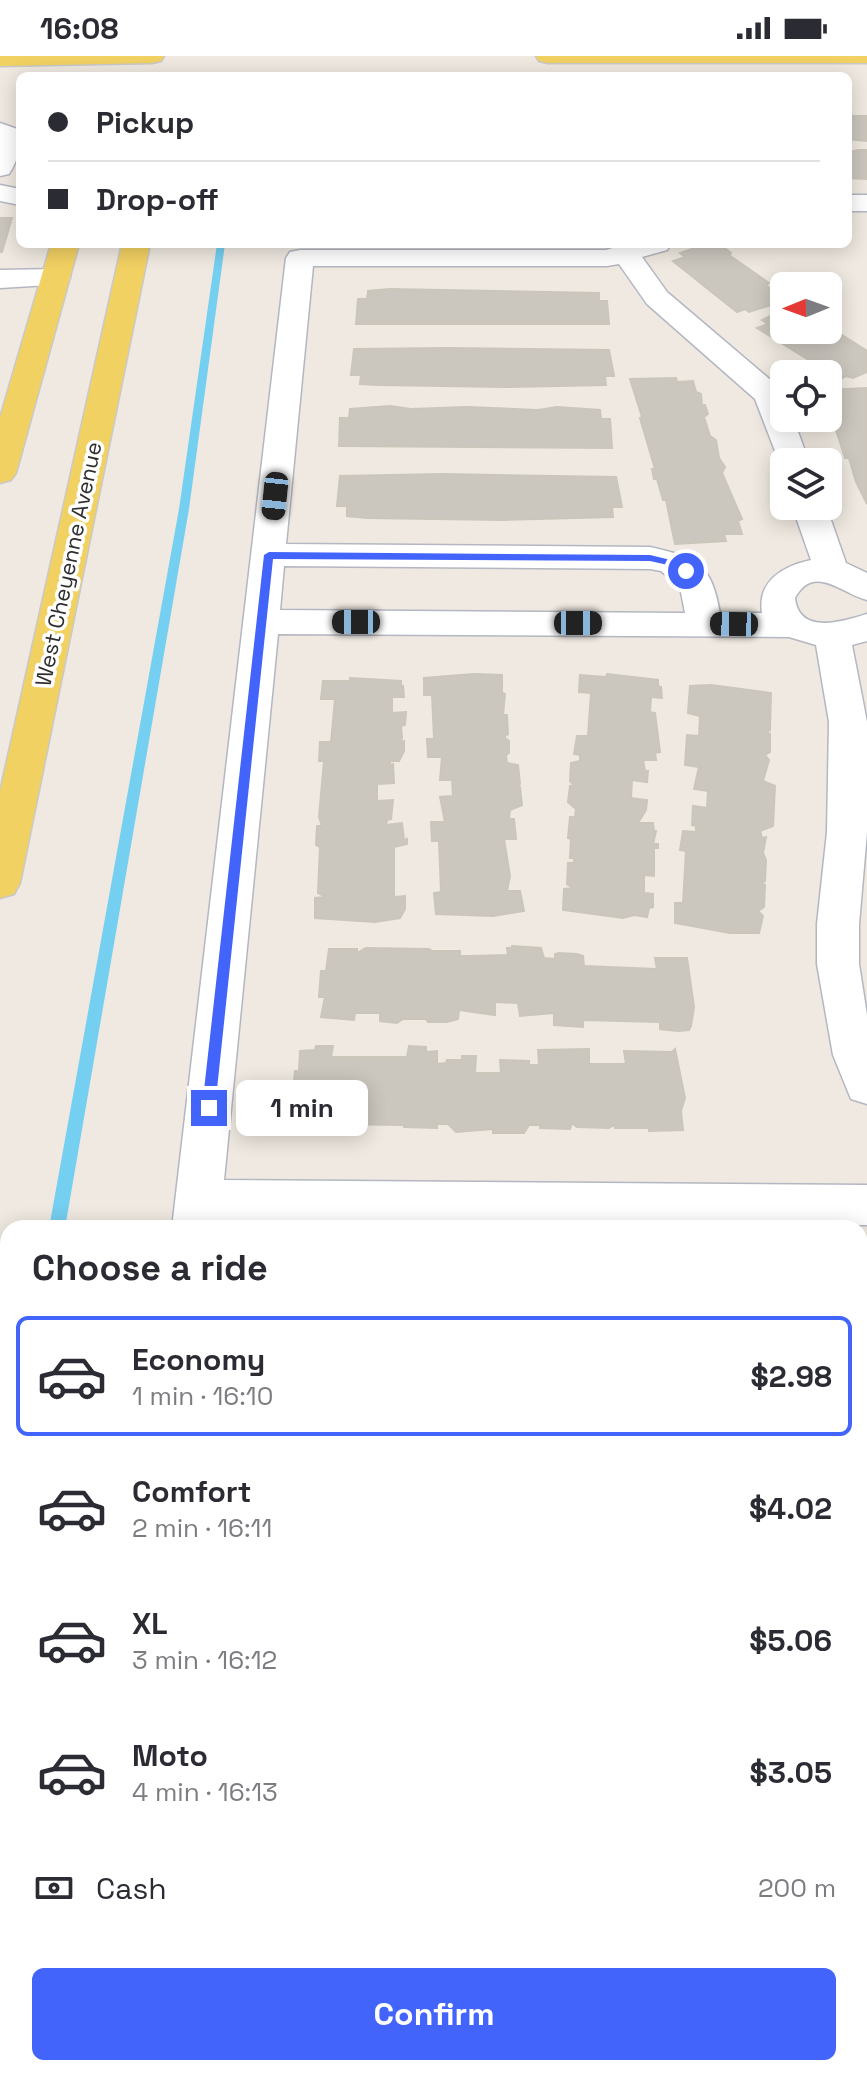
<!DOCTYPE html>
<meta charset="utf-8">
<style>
:root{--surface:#fff;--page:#f2f2f3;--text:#2b2b33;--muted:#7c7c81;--line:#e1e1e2;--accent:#4264fb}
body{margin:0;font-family:"Space Grotesk",sans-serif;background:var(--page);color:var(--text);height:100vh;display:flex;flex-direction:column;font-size:30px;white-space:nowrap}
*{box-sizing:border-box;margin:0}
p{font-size:26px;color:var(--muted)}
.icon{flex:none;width:44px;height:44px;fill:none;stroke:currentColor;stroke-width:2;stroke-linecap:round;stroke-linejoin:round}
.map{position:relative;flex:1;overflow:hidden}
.sheet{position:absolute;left:0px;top:1164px;width:868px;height:856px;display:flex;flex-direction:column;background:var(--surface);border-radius:24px 24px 0 0;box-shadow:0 4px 20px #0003}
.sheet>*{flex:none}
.top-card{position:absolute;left:16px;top:16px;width:836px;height:176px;border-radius:12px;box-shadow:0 4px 20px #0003;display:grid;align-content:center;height:176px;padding:0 32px;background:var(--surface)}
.needle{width:52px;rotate:269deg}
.buttons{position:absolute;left:770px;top:216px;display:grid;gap:16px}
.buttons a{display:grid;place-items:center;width:72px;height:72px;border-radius:12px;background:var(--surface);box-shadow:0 4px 20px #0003;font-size:40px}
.end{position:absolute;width:36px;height:36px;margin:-18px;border:10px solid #4264fb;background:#fff;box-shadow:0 0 0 4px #fff}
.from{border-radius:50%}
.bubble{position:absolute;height:56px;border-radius:12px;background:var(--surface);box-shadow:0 4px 20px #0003;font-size:26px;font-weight:600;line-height:56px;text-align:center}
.car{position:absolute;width:24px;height:48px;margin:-24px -12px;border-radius:10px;box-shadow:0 0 6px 2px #0007;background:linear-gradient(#222 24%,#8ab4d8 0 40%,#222 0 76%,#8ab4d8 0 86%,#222 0)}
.top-card b{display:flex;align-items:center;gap:28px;height:76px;font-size:30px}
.top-card b+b{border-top:2px solid var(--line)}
.top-card i{width:20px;height:20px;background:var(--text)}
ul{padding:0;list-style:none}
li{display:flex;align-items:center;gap:24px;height:120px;margin:0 16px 12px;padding:0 16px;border:4px solid transparent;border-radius:12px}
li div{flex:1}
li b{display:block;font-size:30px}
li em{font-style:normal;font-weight:600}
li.on{border-color:var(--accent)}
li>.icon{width:72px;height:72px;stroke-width:1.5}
h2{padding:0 32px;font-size:36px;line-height:96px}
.pay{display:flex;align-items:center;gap:20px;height:88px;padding:0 32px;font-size:30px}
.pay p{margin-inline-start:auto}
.button{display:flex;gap:16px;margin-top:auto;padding:16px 32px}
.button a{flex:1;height:92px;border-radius:12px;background:var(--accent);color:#fff;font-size:32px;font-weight:600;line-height:92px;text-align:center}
.status{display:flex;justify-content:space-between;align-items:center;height:56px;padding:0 40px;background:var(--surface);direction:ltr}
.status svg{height:22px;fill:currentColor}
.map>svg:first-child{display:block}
</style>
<div class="status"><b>16:08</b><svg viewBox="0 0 49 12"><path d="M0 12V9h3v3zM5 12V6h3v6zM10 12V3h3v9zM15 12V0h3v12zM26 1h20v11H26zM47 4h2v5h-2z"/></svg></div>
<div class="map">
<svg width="867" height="2020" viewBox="0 0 867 2020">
<rect width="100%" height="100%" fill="#efe9e1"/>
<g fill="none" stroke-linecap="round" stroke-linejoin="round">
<g fill="#75cff0" fill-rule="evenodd">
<polygon points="217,188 225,188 189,453 65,1172 49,1172 179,453"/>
<polygon points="8,1440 8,1495 6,1500 0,1502 0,1447 2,1442"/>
</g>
</g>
<g fill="#cbc7bf" stroke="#cbc5ba" stroke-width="2">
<polygon points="848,60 867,60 867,85 848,83"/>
<polygon points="859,94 867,94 867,123 848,122 848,96"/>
<polygon points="0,162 12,162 2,196 0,196"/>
<polygon points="720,188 731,197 729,199 769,227 766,229 784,245 749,256 745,253 737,256 673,205 685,201 680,197 692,193"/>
<polygon points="390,233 599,237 599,245 607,245 609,268 356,268 358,243 367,243 368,235"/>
<polygon points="784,253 784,274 828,274 828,271 839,277 867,295 867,316 853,322 846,320 840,323 757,272 768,268 762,264"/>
<polygon points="448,292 609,294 614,320 605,320 606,329 505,331 379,329 360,328 361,319 351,319 354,293"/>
<polygon points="676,322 677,326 693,325 696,336 701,338 702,349 705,349 708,358 704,361 710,380 716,384 719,402 725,411 722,417 742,463 738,465 742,478 724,478 726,485 675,488 666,444 663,444 657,423 654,423 652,413 655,413 640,362 642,361 630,323"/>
<polygon points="867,332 867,448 856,426 849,402 845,402 836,374 840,373 828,350 828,334"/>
<polygon points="390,350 411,353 467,351 538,354 557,351 600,354 601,363 610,363 612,392 339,390 340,362 349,362 350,353"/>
<polygon points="442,418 616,421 622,451 612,451 613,461 503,464 367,462 347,460 347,450 337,450 340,420"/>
<polygon points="474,618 502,619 502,637 505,638 503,659 507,659 508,678 504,681 509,685 509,697 506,699 507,707 518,709 520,728 516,731 520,731 522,749 510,754 509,763 514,763 516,783 504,783 510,820 507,835 520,835 524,855 493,860 436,858 434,837 441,836 439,785 432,785 431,766 445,766 440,741 453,740 452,724 440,724 442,701 428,701 427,683 434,683 432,639 424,639 424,622"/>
<polygon points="607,618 658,624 658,630 661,631 662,642 651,641 650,656 655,657 660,696 655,697 656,704 643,704 645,715 648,715 647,726 632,724 631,742 647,744 646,754 638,767 653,767 654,775 656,775 653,788 658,788 658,792 654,792 654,820 644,819 644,837 653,838 653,851 649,852 647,861 634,859 623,862 563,854 564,833 573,832 567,828 568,807 574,807 574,802 570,802 571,783 568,782 570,761 575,761 576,753 568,746 570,730 574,730 570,725 571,707 580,705 580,699 574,698 577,680 588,680 591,637 579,636 580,619 606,621"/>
<polygon points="350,622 401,625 401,631 403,630 404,641 392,641 392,657 406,656 405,669 401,670 402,682 399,685 404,685 404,695 399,705 390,705 390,709 393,708 394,727 377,728 377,745 393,744 391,763 387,764 386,769 402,767 404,784 407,783 407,788 394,791 394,841 405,840 405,853 400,862 375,866 315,862 315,842 326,841 318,837 320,791 316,789 317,770 322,770 319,761 324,705 319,705 320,686 331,686 335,643 321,643 323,625 350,625"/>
<polygon points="711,629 771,637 770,674 767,677 770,678 770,696 765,699 769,704 763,725 775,730 773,770 760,775 762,782 766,781 763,797 766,804 765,825 761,829 765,829 764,851 758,855 763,860 759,877 730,877 675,867 675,847 683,847 686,795 680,794 683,775 696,776 696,770 692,769 693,750 707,752 708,735 694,733 699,711 685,709 687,679 699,680 700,660 688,657 690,630"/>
<polygon points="512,890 541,892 544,902 555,903 555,898 559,897 577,898 583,900 584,910 657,913 655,902 687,902 694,951 691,970 689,974 678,975 660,973 660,966 583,964 583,971 554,969 554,957 520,960 518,947 495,946 495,959 459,954 458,963 447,966 428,966 426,963 403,963 397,967 380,965 380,957 355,957 354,964 321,961 325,941 319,941 321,915 326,915 329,893 357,893 357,897 366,892 429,893 432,895 460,895 460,900 470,900 508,899 507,892 512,892"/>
<polygon points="316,990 333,990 331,1001 407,1001 409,990 426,991 426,996 437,995 437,1008 446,1007 447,1004 462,1004 462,1000 476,1000 475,1017 501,1017 500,1004 529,1005 529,1009 539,1009 538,994 589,993 589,1008 626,1008 624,995 672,996 675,993 685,1042 681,1055 683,1074 649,1075 649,1072 615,1072 614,1069 609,1072 577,1071 572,1067 570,1073 540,1072 540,1069 529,1069 524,1077 493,1077 493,1073 456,1076 448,1068 437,1068 437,1072 404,1071 404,1069 333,1068 326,1064 325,1071 295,1071 297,1043 292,1043 295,1015 299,1015 300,995 315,994"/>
<polygon points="860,1237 865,1237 867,1242 867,1681 860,1680"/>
</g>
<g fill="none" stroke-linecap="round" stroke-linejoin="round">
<defs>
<g id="minor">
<path d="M 0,67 L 20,74 C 20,90 19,103 9,118 L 0,120 Z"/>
<polygon points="0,129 20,133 20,149 0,145"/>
<rect x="848" y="139" width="19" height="16"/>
<path d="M 626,188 L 671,188 L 667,194 L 642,201 L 667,236 L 780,332 L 784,338 L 784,362 L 793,362 L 809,406 L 784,406 L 784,413 L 782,413 L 755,343 L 647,248 L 619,208 L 607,210 L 313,210 L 286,488 L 650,491 C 698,502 711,507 720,557 L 762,557 C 757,525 783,510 811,504 L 792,450 L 826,450 L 846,507 L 867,517 L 867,544 C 842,538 814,507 795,542 C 799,580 844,565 867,558 L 867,585 L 852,589 L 867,666 L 867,776 L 859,868 L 859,908 L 867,959 L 867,1048 L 851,1043 L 833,999 L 817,908 L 817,868 L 827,776 L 829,666 L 816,589 L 789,581 L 278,578 L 224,1124 L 867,1129 L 867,1169 L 220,1164 L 220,1172 L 172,1172 L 286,202 L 290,196 L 300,194 L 606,194 ZM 284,510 L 650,513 L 661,515 L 680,531 L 685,557 L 280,554 Z"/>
<polygon points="56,213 66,216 70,222 66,228 0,232 0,214"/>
<rect x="0" y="1819" width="8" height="60"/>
<rect x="860" y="1823" width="7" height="60"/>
<rect x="380" y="2012" width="64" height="8"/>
</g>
<g id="major">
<polygon points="0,0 164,0 161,5 152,7 0,10"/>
<polygon points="536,0 867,0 867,7 548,7 539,5"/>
<polygon points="51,188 79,188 16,417 11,424 0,427 0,362"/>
<polygon points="122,188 150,188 20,827 14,838 0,842 0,736"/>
</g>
</defs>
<use href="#minor" stroke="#b4b7c1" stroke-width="3"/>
<use href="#major" stroke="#c9c9c9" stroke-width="3"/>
<use href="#minor" fill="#fff" fill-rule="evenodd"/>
<use href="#major" fill="#f2d163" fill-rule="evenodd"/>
</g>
<polygon fill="#4264fb" points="269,496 650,499 675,505 691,515 686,518 668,509 650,505 273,503 215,1052 209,1058 202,1052 264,499"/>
<g text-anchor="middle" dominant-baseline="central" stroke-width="7" stroke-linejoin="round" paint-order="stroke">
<g font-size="22" fill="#2e2e2e" stroke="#fff">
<text transform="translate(68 508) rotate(-78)">West Cheyenne Avenue</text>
</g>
</g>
</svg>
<div class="buttons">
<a><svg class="needle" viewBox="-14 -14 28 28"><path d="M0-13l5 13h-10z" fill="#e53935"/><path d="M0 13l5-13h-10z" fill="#7c7c81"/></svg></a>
<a><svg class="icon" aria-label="locate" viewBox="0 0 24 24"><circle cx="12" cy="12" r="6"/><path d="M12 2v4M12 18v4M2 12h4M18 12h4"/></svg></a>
<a><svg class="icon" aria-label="layers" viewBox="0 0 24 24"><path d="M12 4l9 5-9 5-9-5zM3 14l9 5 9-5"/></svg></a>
</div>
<i class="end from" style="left:686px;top:515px"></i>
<i class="end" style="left:209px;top:1052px"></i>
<div class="bubble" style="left:236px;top:1024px;width:132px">1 min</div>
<i class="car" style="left:275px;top:440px;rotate:186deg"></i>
<i class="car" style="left:356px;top:566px;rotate:270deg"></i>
<i class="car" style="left:578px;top:567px;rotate:90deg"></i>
<i class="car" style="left:734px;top:568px;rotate:271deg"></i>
<div class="top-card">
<b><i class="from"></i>Pickup</b>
<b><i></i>Drop-off</b>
</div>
<section class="sheet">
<h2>Choose a ride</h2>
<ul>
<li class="on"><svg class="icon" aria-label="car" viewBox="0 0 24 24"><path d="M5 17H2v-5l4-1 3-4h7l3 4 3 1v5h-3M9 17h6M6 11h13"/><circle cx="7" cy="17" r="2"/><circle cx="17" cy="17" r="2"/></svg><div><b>Economy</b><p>1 min · 16:10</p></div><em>$2.98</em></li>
<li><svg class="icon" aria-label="car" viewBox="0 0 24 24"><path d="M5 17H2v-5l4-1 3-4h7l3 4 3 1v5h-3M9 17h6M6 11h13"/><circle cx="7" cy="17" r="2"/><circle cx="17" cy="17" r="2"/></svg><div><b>Comfort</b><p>2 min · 16:11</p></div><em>$4.02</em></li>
<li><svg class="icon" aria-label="car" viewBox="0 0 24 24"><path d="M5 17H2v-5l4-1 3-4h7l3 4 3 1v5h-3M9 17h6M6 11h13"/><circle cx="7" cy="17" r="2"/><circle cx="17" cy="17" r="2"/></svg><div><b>XL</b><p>3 min · 16:12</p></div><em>$5.06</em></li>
<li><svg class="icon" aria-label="car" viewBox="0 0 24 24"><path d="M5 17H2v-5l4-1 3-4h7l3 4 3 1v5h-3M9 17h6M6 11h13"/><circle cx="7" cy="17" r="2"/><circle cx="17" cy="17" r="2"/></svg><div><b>Moto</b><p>4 min · 16:13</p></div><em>$3.05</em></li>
</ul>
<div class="pay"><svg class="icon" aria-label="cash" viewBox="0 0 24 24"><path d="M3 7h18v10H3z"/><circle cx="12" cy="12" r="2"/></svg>Cash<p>200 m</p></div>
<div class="button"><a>Confirm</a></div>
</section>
</div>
